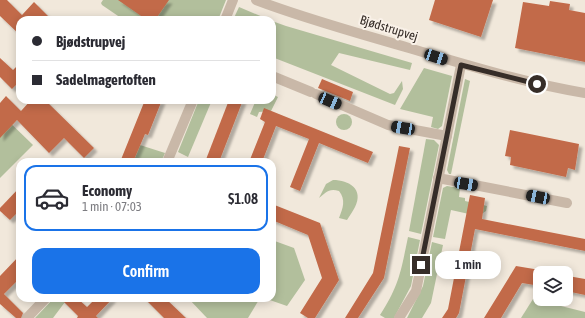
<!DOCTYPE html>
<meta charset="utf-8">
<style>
:root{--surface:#fff;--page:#f2f2f3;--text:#2b2b33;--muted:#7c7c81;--line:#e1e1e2;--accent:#1a73e8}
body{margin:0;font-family:"Asap Condensed",sans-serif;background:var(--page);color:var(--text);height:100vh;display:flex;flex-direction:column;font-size:15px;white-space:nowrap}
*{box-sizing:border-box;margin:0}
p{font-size:13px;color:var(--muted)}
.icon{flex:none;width:22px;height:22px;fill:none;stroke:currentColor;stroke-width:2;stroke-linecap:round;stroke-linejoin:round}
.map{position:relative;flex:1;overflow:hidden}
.sheet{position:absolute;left:16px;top:158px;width:260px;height:144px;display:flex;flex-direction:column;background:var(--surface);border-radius:12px;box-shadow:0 2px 10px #0003}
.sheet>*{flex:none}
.guide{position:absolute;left:16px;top:16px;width:260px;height:88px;border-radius:12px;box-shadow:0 2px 10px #0003;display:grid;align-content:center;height:88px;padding:0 16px;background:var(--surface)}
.controls{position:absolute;left:533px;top:266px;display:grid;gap:8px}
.controls a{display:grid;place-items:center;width:40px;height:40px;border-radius:8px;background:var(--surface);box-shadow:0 2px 10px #0003;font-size:20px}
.end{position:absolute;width:18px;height:18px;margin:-9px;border:5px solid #362d28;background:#fff;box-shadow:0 0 0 2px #fff}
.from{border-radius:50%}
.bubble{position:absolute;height:28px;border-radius:12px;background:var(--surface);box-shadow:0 2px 10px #0003;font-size:13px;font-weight:600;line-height:28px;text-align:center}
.car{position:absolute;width:12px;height:24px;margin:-12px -6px;border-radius:5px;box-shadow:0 0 3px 1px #0007;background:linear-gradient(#222 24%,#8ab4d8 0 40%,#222 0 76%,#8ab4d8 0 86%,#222 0)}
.guide b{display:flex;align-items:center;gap:14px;height:38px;font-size:15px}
.guide b+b{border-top:1px solid var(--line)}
.guide i{width:10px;height:10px;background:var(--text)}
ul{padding:7px 0 0;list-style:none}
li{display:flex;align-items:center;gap:12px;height:66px;margin:0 8px 6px;padding:0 8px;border:2px solid transparent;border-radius:12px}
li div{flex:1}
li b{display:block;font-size:15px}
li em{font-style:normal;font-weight:600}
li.current{border-color:var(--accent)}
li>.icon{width:36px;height:36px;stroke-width:1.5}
.button{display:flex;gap:8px;margin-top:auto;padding:8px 16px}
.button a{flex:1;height:46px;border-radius:12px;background:var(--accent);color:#fff;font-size:16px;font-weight:600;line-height:46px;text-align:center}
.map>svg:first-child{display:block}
</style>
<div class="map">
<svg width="585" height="318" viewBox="0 0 585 318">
<defs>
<filter id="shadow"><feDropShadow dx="3.5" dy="3.5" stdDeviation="1" flood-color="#0004"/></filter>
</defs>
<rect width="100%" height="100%" fill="#f1e8db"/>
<g fill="#b2bf9c">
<polygon points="103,0 226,0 218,20 124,20 102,5 101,3"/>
<polygon points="239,7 270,20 233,20"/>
<polygon points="272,21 286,26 412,63 410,70 339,53 331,65 390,94 394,93 402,81 403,89 395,105 272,57"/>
<polygon points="424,68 452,76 442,126 438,129 431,127 433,117 400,109"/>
<polygon points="465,79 470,81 451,174 449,174 447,170"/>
<polygon points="272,94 278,97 271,111 259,112 257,117 250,114 256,100 272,100"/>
<polygon points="199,100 212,100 188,157 178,152"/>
<polygon points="0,113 33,145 0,178"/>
<circle cx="344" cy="122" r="8"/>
<polygon points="426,139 434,140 439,145 421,234 409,231"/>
<polygon points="140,145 165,153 161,162 133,162"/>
<path d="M 333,180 C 349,180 364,189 355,207 C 353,211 350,215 347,220 L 339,218 C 343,208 346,200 339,191 C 328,188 326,193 319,198 L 326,184 Z"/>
<polygon points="447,186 460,188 459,197 465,198 465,201 487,206 486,211 478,216 451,210 445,239 433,237 443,188"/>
<path d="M 408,237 L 420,240 L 411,286 L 394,318 L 385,318 L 380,315 C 399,286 401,271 408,237 Z"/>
<polygon points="272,240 294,248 305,280 287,306 264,298 272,298"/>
<polygon points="432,242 443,245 431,303 422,318 407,318 423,286"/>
<polygon points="54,298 68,298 53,318 35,318"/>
<polygon points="188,298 260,298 248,318 207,318"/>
<polygon points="533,299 585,312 585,318 521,318"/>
</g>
<g fill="#c26a49" filter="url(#shadow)">
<polygon points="0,0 7,0 22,15 34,2 52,20 20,20 20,35 0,16"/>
<polygon points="118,0 169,0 155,20 147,20"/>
<polygon points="435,0 493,0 481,37 429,20"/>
<polygon points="550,1 570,4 569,10 585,13 585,62 515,48 523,2 549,6"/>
<polygon points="0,58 13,70 20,63 20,81 12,89 0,77"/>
<polygon points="322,79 353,92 350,101 318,88"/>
<polygon points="6,96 21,111 31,100 45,100 94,148 84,158 64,138 49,153 17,120 0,138 0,103"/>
<polygon points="145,100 162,100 148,135 145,134 133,162 120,162"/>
<polygon points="229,100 243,100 219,162 205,162"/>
<polygon points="264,108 373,152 368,163 319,143 300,191 290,187 309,139 276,126 262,162 249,162 265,122 260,119"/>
<polygon points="510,130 579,144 575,170 568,168 566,177 510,165 511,157 505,156"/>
<polygon points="399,146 410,148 384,278 358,318 345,318 373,273"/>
<polygon points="20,187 20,210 10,220 0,211 0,208"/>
<polygon points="470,195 485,198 482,219 585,239 585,251 475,229 459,313 456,318 442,318 448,309"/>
<polygon points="272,204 320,223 339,280 315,318 308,318 300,313 322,278 308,235 272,220"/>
<polygon points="20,255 20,278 4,294 23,313 21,318 16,318 0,304 0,276"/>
<polygon points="516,266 540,270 540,286 522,283 501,318 484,318"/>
<polygon points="568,276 585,279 585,295 566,291"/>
<polygon points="60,298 77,298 87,307 96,298 113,298 96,316 98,318 77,318 78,316"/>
<polygon points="144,298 165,298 186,318 164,318"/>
</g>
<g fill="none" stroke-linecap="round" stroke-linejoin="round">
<g stroke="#c9b8a8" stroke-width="10">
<polyline points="225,20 233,0"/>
<polyline points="272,76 311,92"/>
<polyline points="316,94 388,125 447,136"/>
<polyline points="167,162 193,100"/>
<polyline points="438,178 567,203"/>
<polyline points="27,318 46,298"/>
<polyline points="399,318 416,291 461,65"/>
</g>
<path stroke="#c9b8a8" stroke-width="10" d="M 256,0 C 306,19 358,33 409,48 C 467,65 525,83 585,93"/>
</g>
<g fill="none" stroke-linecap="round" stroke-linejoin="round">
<polyline stroke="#362d28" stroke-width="5" points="421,265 461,65 537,84"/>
</g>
<g text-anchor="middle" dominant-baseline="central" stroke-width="4" stroke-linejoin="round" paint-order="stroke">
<g font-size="13" fill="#362d28" stroke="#f9f1e8">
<text transform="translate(389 28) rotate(17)">Bjødstrupvej</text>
</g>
</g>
</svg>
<div class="controls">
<a><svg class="icon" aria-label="layers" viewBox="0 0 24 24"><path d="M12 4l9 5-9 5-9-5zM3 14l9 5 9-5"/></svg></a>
</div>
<i class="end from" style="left:537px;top:84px"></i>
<i class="end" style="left:421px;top:265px"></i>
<div class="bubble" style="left:435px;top:251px;width:66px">1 min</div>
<i class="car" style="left:436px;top:57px;rotate:108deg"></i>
<i class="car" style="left:330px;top:101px;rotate:113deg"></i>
<i class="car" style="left:403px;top:128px;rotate:280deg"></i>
<i class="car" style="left:466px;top:184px;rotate:100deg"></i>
<i class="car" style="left:538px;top:197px;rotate:281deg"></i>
<div class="guide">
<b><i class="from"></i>Bjødstrupvej</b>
<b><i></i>Sadelmagertoften</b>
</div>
<section class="sheet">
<ul>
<li class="current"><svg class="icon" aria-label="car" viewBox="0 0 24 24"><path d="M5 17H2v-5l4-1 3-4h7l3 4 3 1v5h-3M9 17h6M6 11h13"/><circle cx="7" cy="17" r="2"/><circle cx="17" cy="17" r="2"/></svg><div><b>Economy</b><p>1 min · 07:03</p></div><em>$1.08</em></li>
</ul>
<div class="button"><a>Confirm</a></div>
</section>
</div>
